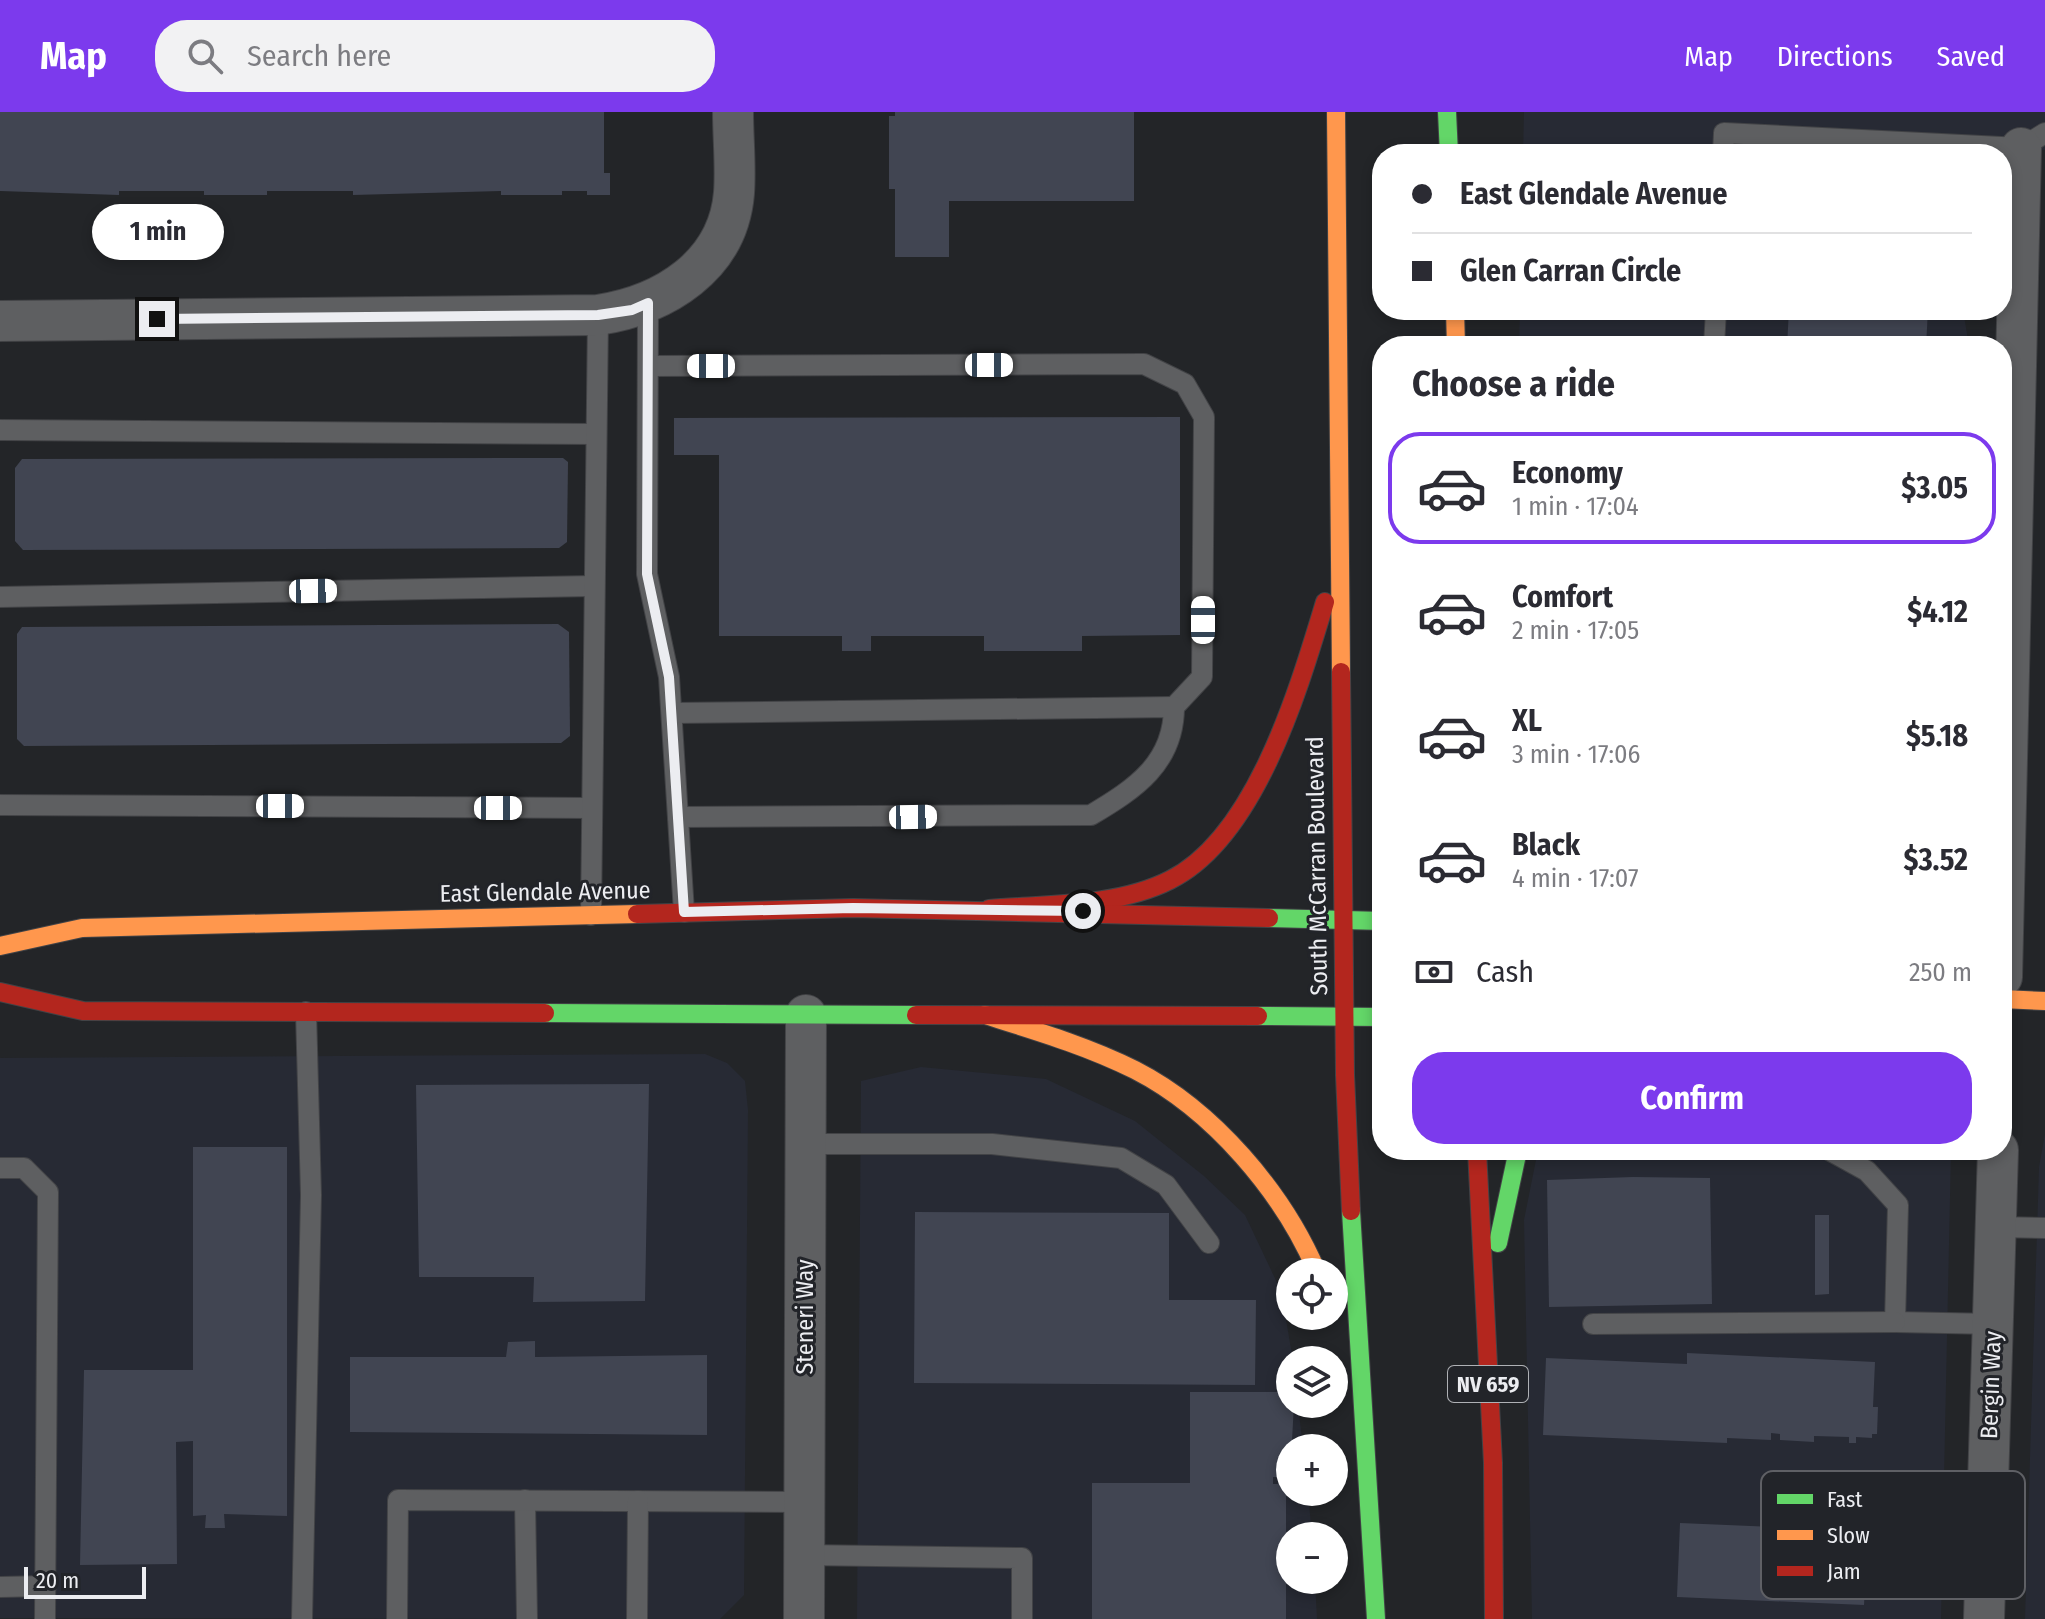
<!DOCTYPE html>
<meta charset="utf-8">
<style>
:root{--surface:#fff;--page:#f2f2f3;--text:#2b2b33;--muted:#7c7c81;--line:#e1e1e2;--accent:#7c3aed}
body{margin:0;font-family:"Fira Sans Condensed",sans-serif;background:var(--page);color:var(--text);height:100vh;display:flex;flex-direction:column;font-size:30px;white-space:nowrap}
*{box-sizing:border-box;margin:0}
p{font-size:26px;color:var(--muted)}
.icon{flex:none;width:44px;height:44px;fill:none;stroke:currentColor;stroke-width:2;stroke-linecap:round;stroke-linejoin:round}
.map{position:relative;flex:1;overflow:hidden}
.drawer{position:absolute;left:1372px;top:224px;width:640px;height:824px;display:flex;flex-direction:column;background:var(--surface);border-radius:32px;box-shadow:0 4px 12px #0003}
.drawer>*{flex:none}
.banner{position:absolute;left:1372px;top:32px;width:640px;height:176px;border-radius:32px;box-shadow:0 4px 12px #0003;display:grid;align-content:center;height:176px;padding:0 40px;background:var(--surface)}
.tools{position:absolute;left:1276px;top:1146px;display:grid;gap:16px}
.tools a{display:grid;place-items:center;width:72px;height:72px;border-radius:50%;background:var(--surface);box-shadow:0 4px 12px #0003;font-size:40px}
.scale{position:absolute;left:24px;bottom:20px;width:122px;box-sizing:border-box;padding-left:8px;border:4px solid #ecedf1;border-top:0;font-size:22px;line-height:28px;white-space:nowrap;color:#ecedf1;-webkit-text-stroke:6px #222429;paint-order:stroke}
.end{position:absolute;width:36px;height:36px;margin:-18px;border:10px solid #ecedf1;background:#111;box-shadow:0 0 0 4px #111}
.from{border-radius:50%}
.bubble{position:absolute;height:56px;border-radius:28px;background:var(--surface);box-shadow:0 4px 12px #0003;font-size:26px;font-weight:700;line-height:56px;text-align:center}
.car{position:absolute;width:24px;height:48px;margin:-24px -12px;border-radius:10px;box-shadow:0 0 6px 2px #0007;background:linear-gradient(#fff 24%,#345 0 40%,#fff 0 76%,#345 0 86%,#fff 0)}
.banner b{display:flex;align-items:center;gap:28px;height:76px;font-size:30px}
.banner b+b{border-top:2px solid var(--line)}
.banner i{width:20px;height:20px;background:var(--text)}
ul{padding:0;list-style:none}
li{display:flex;align-items:center;gap:24px;height:112px;margin:0 16px 12px;padding:0 24px;border:4px solid transparent;border-radius:32px}
li div{flex:1}
li b{display:block;font-size:30px}
li em{font-style:normal;font-weight:700}
li.active{border-color:var(--accent)}
li>.icon{width:72px;height:72px;stroke-width:1.5}
h2{padding:0 40px;font-size:36px;line-height:96px}
.pay{display:flex;align-items:center;gap:20px;height:88px;padding:0 40px;font-size:30px}
.pay p{margin-inline-start:auto}
.button{display:flex;gap:16px;margin-top:auto;padding:16px 40px}
.button a{flex:1;height:92px;border-radius:32px;background:var(--accent);color:#fff;font-size:32px;font-weight:700;line-height:92px;text-align:center}
header{display:flex;align-items:center;gap:48px;box-sizing:border-box;height:112px;padding:0 40px;background:var(--accent);color:#fff}
header strong{font-size:38px}
nav{display:flex;gap:44px;margin-inline-start:auto;font-size:28px}
.search{width:560px;height:72px;background:var(--page);display:flex;align-items:center;gap:20px;box-sizing:border-box;padding:0 28px;border-radius:32px;color:var(--muted);font-size:30px}
.map>svg:first-child{display:block}
</style>
<header>
<strong>Map</strong>
<div class="search"><svg class="icon" aria-label="search" viewBox="0 0 24 24"><circle cx="10" cy="10" r="6"/><path d="M15 15l6 6"/></svg>Search here</div>
<nav><a>Map</a><a>Directions</a><a>Saved</a></nav>
</header>
<div class="map">
<svg width="2045" height="1507" viewBox="0 0 2045 1507">
<rect width="100%" height="100%" fill="#232528"/>
<g fill="#272a34">
<polygon points="1524,0 2045,0 2045,38 1957,32 1957,42 1523,42"/>
<polygon points="1520,198 1963,198 1969,234 1519,234"/>
<polygon points="705,942 727,951 745,969 748,998 744,1483 720,1507 0,1506 0,946"/>
<polygon points="921,955 1046,967 1135,1009 1204,1064 1245,1103 1281,1179 1293,1248 1290,1248 1290,1292 1298,1292 1303,1336 1290,1336 1290,1380 1308,1380 1312,1424 1290,1424 1290,1468 1315,1468 1317,1507 857,1507 861,969"/>
<polygon points="2045,1022 2045,1507 2025,1507 2039,1055"/>
<polygon points="1538,1038 1951,1038 1941,1507 1532,1507 1524,1108"/>
</g>
<g fill="#414552">
<polygon points="0,0 604,0 604,61 610,61 610,83 587,83 587,79 562,79 562,83 501,83 501,79 353,83 353,79 267,79 267,83 204,83 204,79 119,79 119,83 0,79"/>
<polygon points="895,0 1134,0 1134,89 949,89 949,145 895,145 895,77 889,77 889,4 895,4"/>
<polygon points="1789,198 1928,198 1926,234 1787,234"/>
<polygon points="1180,305 1180,523 1082,524 1082,539 984,539 984,524 871,524 871,539 842,539 842,524 719,524 719,343 674,343 674,306"/>
<polygon points="563,346 568,350 567,430 559,436 23,438 15,429 15,356 22,347"/>
<polygon points="558,512 569,520 570,624 561,631 24,634 17,627 17,522 22,515"/>
<polygon points="649,972 645,1189 533,1190 534,1165 419,1165 416,973"/>
<polygon points="193,1035 287,1035 287,1404 224,1402 225,1416 205,1416 206,1403 193,1404 193,1329 176,1330 177,1452 80,1453 84,1258 193,1258"/>
<polygon points="1633,1065 1710,1066 1712,1192 1549,1195 1547,1068"/>
<polygon points="915,1100 1169,1101 1169,1188 1256,1188 1255,1273 914,1271"/>
<polygon points="1815,1103 1829,1103 1829,1182 1815,1183"/>
<polygon points="535,1229 535,1245 707,1243 707,1323 350,1320 350,1245 506,1245 508,1230"/>
<polygon points="1687,1241 1875,1250 1873,1295 1878,1295 1877,1322 1872,1322 1872,1326 1856,1325 1856,1331 1849,1331 1849,1325 1814,1324 1814,1330 1780,1328 1780,1322 1771,1321 1771,1328 1727,1326 1727,1331 1543,1323 1546,1246 1687,1252"/>
<polygon points="1190,1280 1290,1280 1290,1292 1294,1292 1290,1365 1273,1365 1273,1372 1286,1372 1286,1507 1092,1507 1092,1371 1190,1371"/>
<polygon points="1680,1411 1868,1419 1864,1493 1677,1485"/>
</g>
<g fill="none" stroke-linecap="round" stroke-linejoin="round">
<defs>
<g id="lane">
<polyline points="1723,42 1724,21 2021,36 2045,21"/>
<polyline points="648,191 647,462 669,565 684,800"/>
<polyline points="1714,234 1716,198"/>
<polyline points="649,254 1144,252 1185,272 1204,305 1202,565 1174,595"/>
<polyline points="0,318 596,322"/>
<polyline points="0,485 594,474"/>
<path d="M 672,601 L 1174,595 C 1174,651 1135,677 1091,703 L 678,705"/>
<polyline points="0,693 591,696"/>
<polyline points="591,803 598,203"/>
<polyline points="806,1032 992,1032 1121,1046 1166,1073 1209,1131"/>
<polyline points="1829,1038 1867,1059 1898,1093 1895,1210 1993,1212"/>
<polyline points="0,1056 24,1056 48,1080 45,1507"/>
<polyline points="1996,1115 2045,1116"/>
<polyline points="1593,1212 1895,1210"/>
<polyline points="525,1388 527,1507"/>
<polyline points="804,1443 1022,1446 1022,1507"/>
<polyline points="0,1475 46,1474"/>
<polyline points="302,1507 311,1083 306,900"/>
<polyline points="397,1507 398,1388 804,1390"/>
<polyline points="637,1507 638,1389"/>
</g>
<g id="street">
<path d="M 0,209 L 598,203 C 664,193 728,154 734,81 C 736,54 733,26 733,0"/>
<polyline points="2002,865 2021,36"/>
<polyline points="804,1507 806,903"/>
<polyline points="1984,1507 1998,1038"/>
</g>
<g id="fast">
<polyline points="1447,0 1449,42"/>
<polyline points="1269,806 1382,809"/>
<polyline points="545,901 916,903"/>
<polyline points="1258,904 1382,905"/>
<polyline points="1351,1099 1376,1507"/>
<polyline points="1498,1131 1518,1038"/>
</g>
<g id="slow">
<polyline points="1336,0 1341,560"/>
<polyline points="1455,198 1456,234"/>
<polyline points="0,834 82,816 637,802"/>
<polyline points="2002,887 2045,889"/>
<path d="M 985,903 C 1036,919 1087,934 1135,958 C 1213,998 1283,1080 1317,1160"/>
</g>
<g id="jam">
<polyline points="1341,560 1345,963 1351,1099"/>
<path d="M 989,797 C 1047,792 1117,795 1170,768 C 1256,725 1299,576 1325,490"/>
<polyline points="637,802 853,796 1269,806"/>
<polyline points="0,880 83,899 545,901"/>
<polyline points="916,903 1258,904"/>
<polyline points="1477,1038 1493,1351 1494,1507"/>
</g>
</defs>
<use href="#lane" stroke="#424346" stroke-width="22"/>
<use href="#street" stroke="#424346" stroke-width="42"/>
<use href="#fast" stroke="#424346" stroke-width="20"/>
<use href="#slow" stroke="#424346" stroke-width="20"/>
<use href="#jam" stroke="#424346" stroke-width="20"/>
<use href="#lane" stroke="#5e5f61" stroke-width="20"/>
<use href="#street" stroke="#5e5f61" stroke-width="40"/>
<use href="#fast" stroke="#63d668" stroke-width="18"/>
<use href="#slow" stroke="#ff974d" stroke-width="18"/>
<use href="#jam" stroke="#b3261e" stroke-width="18"/>
</g>
<g fill="none" stroke-linecap="round" stroke-linejoin="round">
<polyline stroke="#ecedf1" stroke-width="10" points="157,207 598,203 632,198 648,191 647,462 669,565 684,800 853,796 1083,799"/>
</g>
<g text-anchor="middle" dominant-baseline="central" stroke-width="6" stroke-linejoin="round" paint-order="stroke">
<rect fill="#222429" stroke="#afb1b5" stroke-width="2" x="1448" y="1254" width="80" height="36" rx="6"/>
<g font-size="22" font-weight="bold" fill="#ecedf1">
<text x="1488" y="1272">NV 659</text>
</g>
<g font-size="24" fill="#ecedf1" stroke="#222429">
<text transform="translate(1317 754) rotate(-91)">South McCarran Boulevard</text>
<text transform="translate(545 780) rotate(-1)">East Glendale Avenue</text>
<text transform="translate(805 1205) rotate(-90)">Steneri Way</text>
<text transform="translate(1991 1273) rotate(-88)">Bergin Way</text>
</g>
</g>
<rect x="1761" y="1359" width="264" height="128" rx="12" fill="#222429" stroke="#5f6065" stroke-width="2"/>
<rect x="1777" y="1382" width="36" height="10" fill="#63d668"/>
<rect x="1777" y="1418" width="36" height="10" fill="#ff974d"/>
<rect x="1777" y="1454" width="36" height="10" fill="#b3261e"/>
<g font-size="22" fill="#ecedf1">
<text x="1827" y="1395">Fast</text>
<text x="1827" y="1431">Slow</text>
<text x="1827" y="1467">Jam</text>
</g>
</svg>
<div class="tools">
<a><svg class="icon" aria-label="locate" viewBox="0 0 24 24"><circle cx="12" cy="12" r="6"/><path d="M12 2v4M12 18v4M2 12h4M18 12h4"/></svg></a>
<a><svg class="icon" aria-label="layers" viewBox="0 0 24 24"><path d="M12 4l9 5-9 5-9-5zM3 14l9 5 9-5"/></svg></a>
<a>+</a>
<a>−</a>
</div>
<div class="scale">20 m</div>
<i class="end from" style="left:1083px;top:799px"></i>
<i class="end" style="left:157px;top:207px"></i>
<div class="bubble" style="left:92px;top:92px;width:132px">1 min</div>
<i class="car" style="left:989px;top:253px;rotate:90deg"></i>
<i class="car" style="left:711px;top:254px;rotate:270deg"></i>
<i class="car" style="left:313px;top:479px;rotate:89deg"></i>
<i class="car" style="left:1203px;top:508px;rotate:0deg"></i>
<i class="car" style="left:280px;top:694px;rotate:90deg"></i>
<i class="car" style="left:498px;top:696px;rotate:90deg"></i>
<i class="car" style="left:913px;top:705px;rotate:89deg"></i>
<div class="banner">
<b><i class="from"></i>East Glendale Avenue</b>
<b><i></i>Glen Carran Circle</b>
</div>
<section class="drawer">
<h2>Choose a ride</h2>
<ul>
<li class="active"><svg class="icon" aria-label="car" viewBox="0 0 24 24"><path d="M5 17H2v-5l4-1 3-4h7l3 4 3 1v5h-3M9 17h6M6 11h13"/><circle cx="7" cy="17" r="2"/><circle cx="17" cy="17" r="2"/></svg><div><b>Economy</b><p>1 min · 17:04</p></div><em>$3.05</em></li>
<li><svg class="icon" aria-label="car" viewBox="0 0 24 24"><path d="M5 17H2v-5l4-1 3-4h7l3 4 3 1v5h-3M9 17h6M6 11h13"/><circle cx="7" cy="17" r="2"/><circle cx="17" cy="17" r="2"/></svg><div><b>Comfort</b><p>2 min · 17:05</p></div><em>$4.12</em></li>
<li><svg class="icon" aria-label="car" viewBox="0 0 24 24"><path d="M5 17H2v-5l4-1 3-4h7l3 4 3 1v5h-3M9 17h6M6 11h13"/><circle cx="7" cy="17" r="2"/><circle cx="17" cy="17" r="2"/></svg><div><b>XL</b><p>3 min · 17:06</p></div><em>$5.18</em></li>
<li><svg class="icon" aria-label="car" viewBox="0 0 24 24"><path d="M5 17H2v-5l4-1 3-4h7l3 4 3 1v5h-3M9 17h6M6 11h13"/><circle cx="7" cy="17" r="2"/><circle cx="17" cy="17" r="2"/></svg><div><b>Black</b><p>4 min · 17:07</p></div><em>$3.52</em></li>
</ul>
<div class="pay"><svg class="icon" aria-label="cash" viewBox="0 0 24 24"><path d="M3 7h18v10H3z"/><circle cx="12" cy="12" r="2"/></svg>Cash<p>250 m</p></div>
<div class="button"><a>Confirm</a></div>
</section>
</div>
